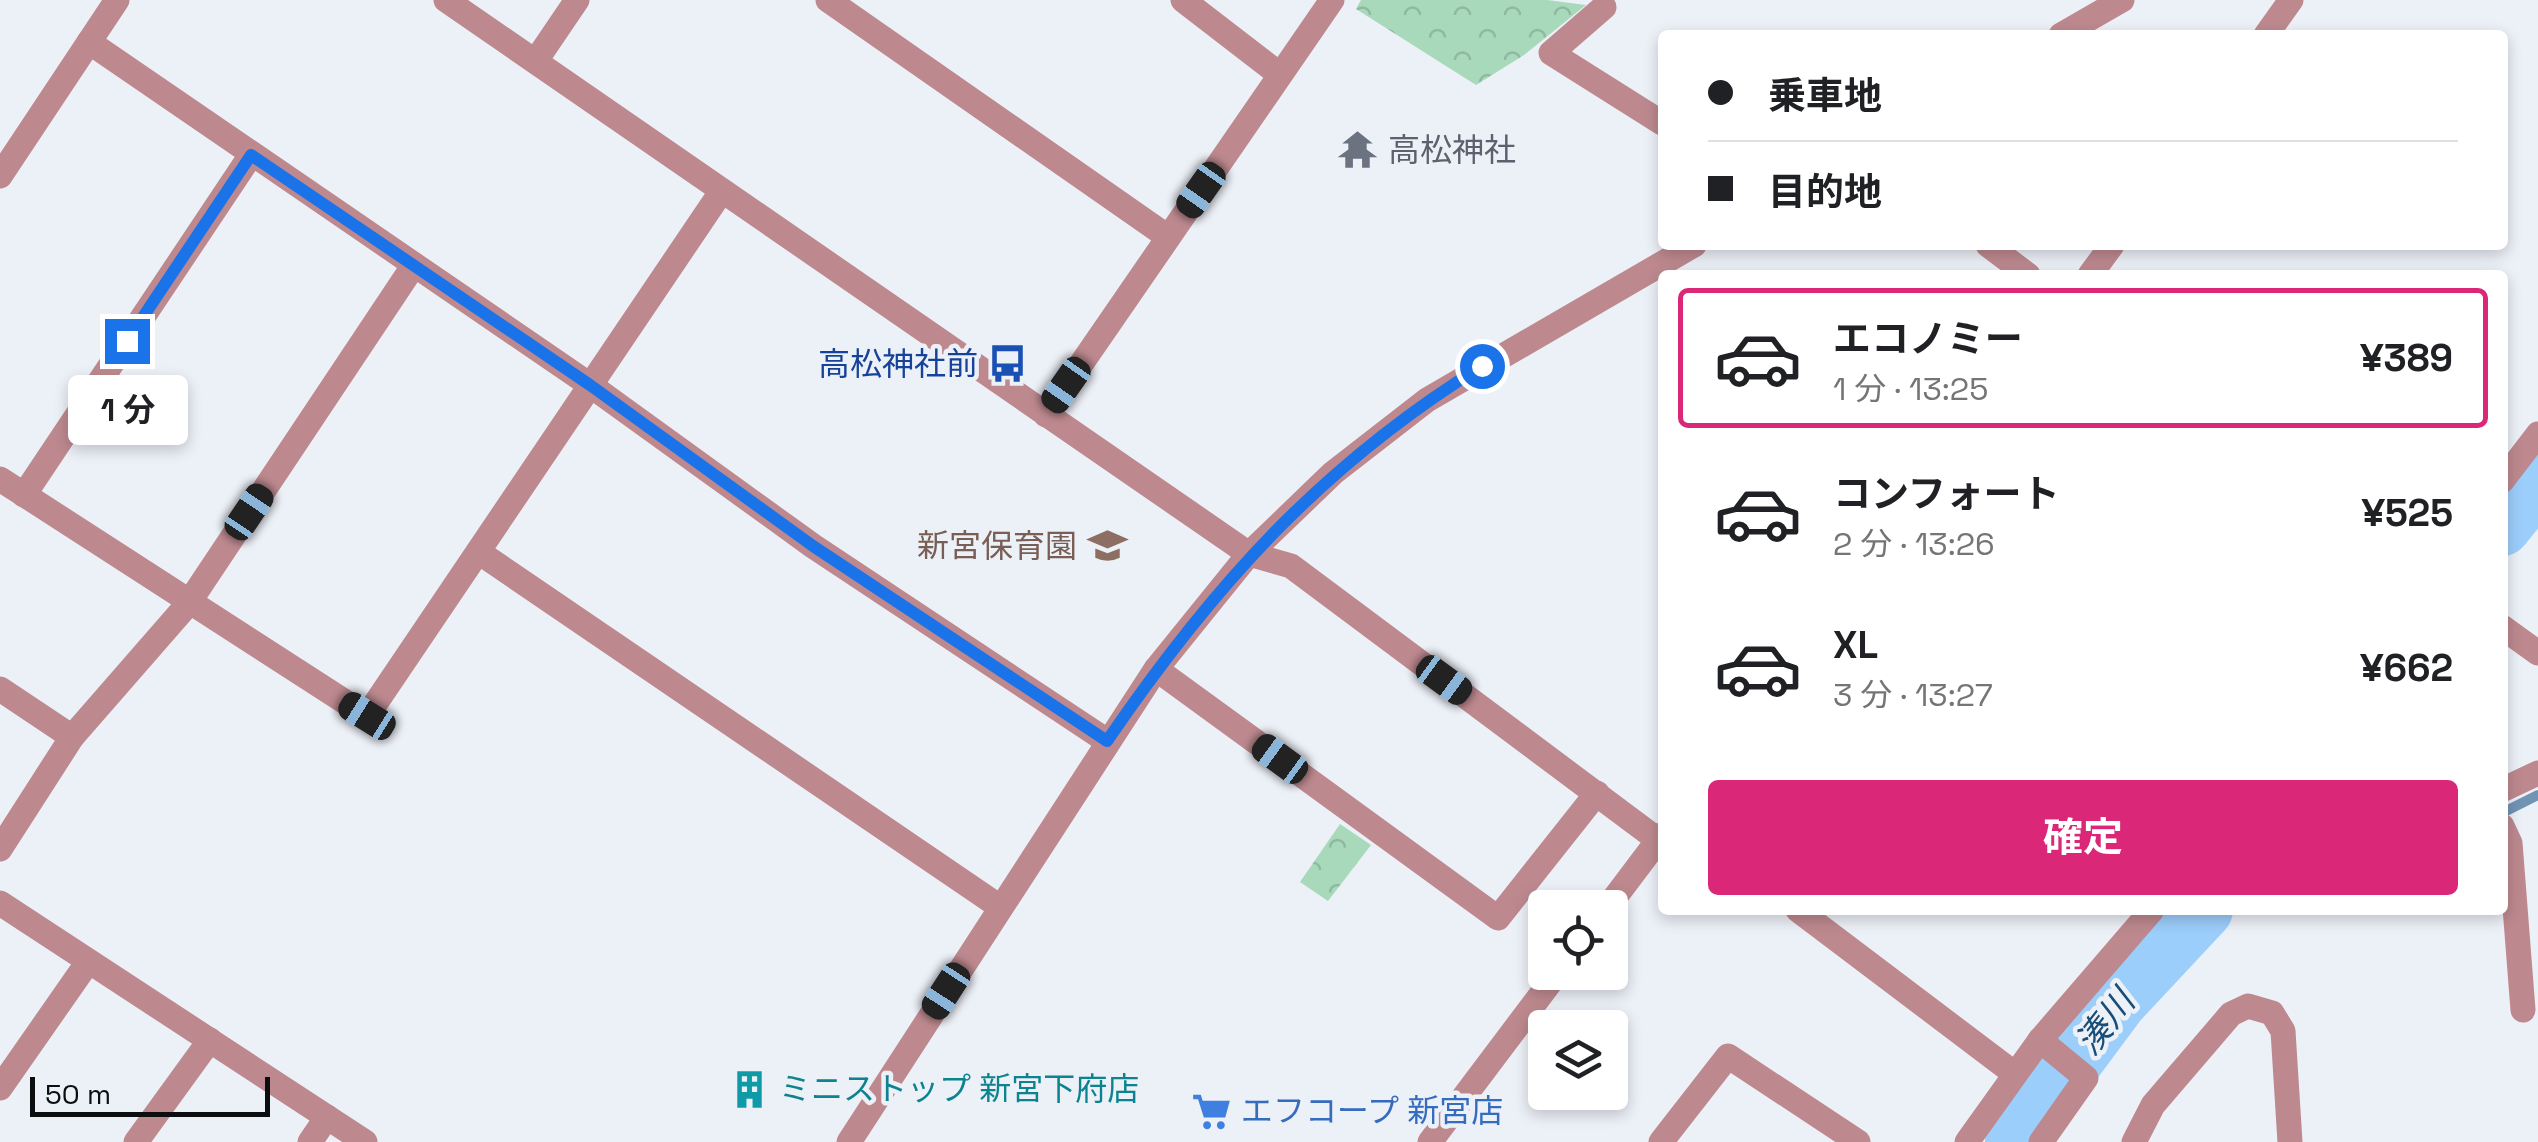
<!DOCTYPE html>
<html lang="ja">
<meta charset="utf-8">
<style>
:root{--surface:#fff;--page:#f6f6f6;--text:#202124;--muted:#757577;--line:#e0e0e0;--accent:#db2777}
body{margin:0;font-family:"Space Grotesk","Noto Sans JP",sans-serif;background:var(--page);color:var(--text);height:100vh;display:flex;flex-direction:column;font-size:38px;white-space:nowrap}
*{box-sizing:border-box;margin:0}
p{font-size:32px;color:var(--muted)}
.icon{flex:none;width:55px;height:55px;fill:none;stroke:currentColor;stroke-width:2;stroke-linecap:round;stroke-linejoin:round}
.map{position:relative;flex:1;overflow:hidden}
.details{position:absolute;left:1658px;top:270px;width:850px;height:645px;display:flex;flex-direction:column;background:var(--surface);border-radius:10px;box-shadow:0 5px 15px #0003}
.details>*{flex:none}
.hud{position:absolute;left:1658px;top:30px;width:850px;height:220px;border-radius:10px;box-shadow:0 5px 15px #0003;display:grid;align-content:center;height:220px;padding:0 50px;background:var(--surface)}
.controls{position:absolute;left:1528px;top:890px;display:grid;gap:20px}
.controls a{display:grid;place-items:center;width:100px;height:100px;border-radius:10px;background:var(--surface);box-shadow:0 5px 15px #0003;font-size:50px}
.scale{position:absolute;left:30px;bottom:25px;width:240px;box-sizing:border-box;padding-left:10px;border:5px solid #0c0d0f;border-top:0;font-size:28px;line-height:35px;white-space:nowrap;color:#0c0d0f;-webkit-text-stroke:8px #ecf0f7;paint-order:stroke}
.end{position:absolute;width:45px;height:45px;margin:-22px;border:12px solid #1a73e8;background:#fff;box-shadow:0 0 0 5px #fff}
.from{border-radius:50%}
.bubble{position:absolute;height:70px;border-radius:10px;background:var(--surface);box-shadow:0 5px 15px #0003;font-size:32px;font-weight:700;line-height:70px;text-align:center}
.car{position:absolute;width:30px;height:60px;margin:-30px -15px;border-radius:12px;box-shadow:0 0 8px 2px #0007;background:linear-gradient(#222 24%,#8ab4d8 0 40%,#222 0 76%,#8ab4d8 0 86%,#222 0)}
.hud b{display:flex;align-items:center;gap:35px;height:95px;font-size:38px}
.hud b+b{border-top:2px solid var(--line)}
.hud i{width:25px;height:25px;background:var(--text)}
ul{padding:18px 0 0;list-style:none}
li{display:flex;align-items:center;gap:30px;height:140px;margin:0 20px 15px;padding:0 30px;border:5px solid transparent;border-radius:10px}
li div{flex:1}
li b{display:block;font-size:38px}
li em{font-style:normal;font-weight:700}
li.active{border-color:var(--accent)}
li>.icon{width:90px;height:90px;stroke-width:1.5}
.button{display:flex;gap:20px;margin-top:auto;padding:20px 50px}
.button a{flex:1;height:115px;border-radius:10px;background:var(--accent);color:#fff;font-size:40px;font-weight:700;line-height:115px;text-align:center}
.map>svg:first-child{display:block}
</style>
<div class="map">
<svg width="2538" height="1142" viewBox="0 0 2538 1142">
<defs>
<pattern id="park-crowns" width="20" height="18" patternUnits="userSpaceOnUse" patternTransform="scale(2.5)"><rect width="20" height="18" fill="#a8d9bb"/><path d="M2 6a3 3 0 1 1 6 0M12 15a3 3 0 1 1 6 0" fill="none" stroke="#8fb9a0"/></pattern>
</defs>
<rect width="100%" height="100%" fill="#ecf0f7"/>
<g fill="url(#park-crowns)">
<polygon points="1361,0 1547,0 1586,5 1524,55 1476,85 1356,9"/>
<polygon points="1340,824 1371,845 1328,901 1300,882"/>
</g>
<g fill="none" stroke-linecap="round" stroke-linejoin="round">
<polyline stroke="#7194b4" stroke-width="10" points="2502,813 2538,795"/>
<g stroke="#9ccefb" stroke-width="58">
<polyline points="2502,527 2538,482"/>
<polyline points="2014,1142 2118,1002 2204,910"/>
</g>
<g stroke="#bd898f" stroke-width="25">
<polyline points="446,0 1249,554 1291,566 1658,840"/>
<polyline points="828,0 1168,237"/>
<polyline points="1183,0 1279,74"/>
<polyline points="1604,7 1551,53 1662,123"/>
<polyline points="2061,35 2122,0"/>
<polyline points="2266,35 2291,0"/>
<polyline points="89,42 590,385 813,546 1107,741"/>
<polyline points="537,59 577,0"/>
<polyline points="0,176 117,0"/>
<polyline points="1988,245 2028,275"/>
<polyline points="2090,275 2112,245"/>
<polyline points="1046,415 1332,0"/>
<polyline points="0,479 367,716 721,192"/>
<polyline points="2502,481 2538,434"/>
<polyline points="24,495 251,155"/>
<polyline points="480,553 1000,907"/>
<polyline points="2502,627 2538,653"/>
<polyline points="1156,669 1498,918 1597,793"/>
<polyline points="0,689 72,737"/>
<polyline points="2502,790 2538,773"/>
<polyline points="2502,826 2510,843 2523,1010"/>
<polyline points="0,849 72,737 188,604 414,265"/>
<polyline points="0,903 365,1142"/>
<polyline points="1607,908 1662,835"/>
<polyline points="1798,910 2015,1074"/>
<polyline points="2040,1040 2086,1078 2041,1142"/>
<polyline points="0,1088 88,962"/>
<polyline points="136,1142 210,1040"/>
<polyline points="310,1142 327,1117"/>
<polyline points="849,1142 1156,669 1249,554 1333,473 1427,400 1694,245"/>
<polyline points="1430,1142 1558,972"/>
<polyline points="1661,1142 1728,1056 1858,1142"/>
<polyline points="1967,1142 2040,1040 2152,910"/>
<polyline points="2134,1142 2153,1105 2231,1014 2248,1006 2272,1013 2283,1031 2290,1142"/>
</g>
</g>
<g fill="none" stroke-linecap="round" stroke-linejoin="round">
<path stroke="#1a73e8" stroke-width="12" d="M 127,341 L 251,155 L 590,385 L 813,546 L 1107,741 C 1213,586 1321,466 1482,366"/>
</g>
<defs>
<symbol id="temple-bare" viewBox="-9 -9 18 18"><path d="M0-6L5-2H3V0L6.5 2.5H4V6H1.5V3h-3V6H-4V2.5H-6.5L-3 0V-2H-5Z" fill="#6b7280" stroke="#ecf0f7" stroke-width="2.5" paint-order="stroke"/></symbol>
<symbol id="bus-bare" viewBox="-9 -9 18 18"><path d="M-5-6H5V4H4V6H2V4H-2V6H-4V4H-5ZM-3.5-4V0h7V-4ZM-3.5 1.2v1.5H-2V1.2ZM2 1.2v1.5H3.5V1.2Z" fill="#1a4fb4" stroke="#ecf0f7" stroke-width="2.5" paint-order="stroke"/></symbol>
<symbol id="school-bare" viewBox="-9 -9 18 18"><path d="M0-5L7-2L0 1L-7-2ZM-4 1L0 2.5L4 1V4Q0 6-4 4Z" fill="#8d6e63" stroke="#ecf0f7" stroke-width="2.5" paint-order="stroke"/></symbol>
<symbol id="building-bare" viewBox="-9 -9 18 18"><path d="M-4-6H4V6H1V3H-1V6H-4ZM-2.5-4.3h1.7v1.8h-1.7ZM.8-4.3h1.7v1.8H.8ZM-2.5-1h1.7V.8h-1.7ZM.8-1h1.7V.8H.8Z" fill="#0f9aa8" stroke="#ecf0f7" stroke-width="2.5" paint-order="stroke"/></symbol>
<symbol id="supermarket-bare" viewBox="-9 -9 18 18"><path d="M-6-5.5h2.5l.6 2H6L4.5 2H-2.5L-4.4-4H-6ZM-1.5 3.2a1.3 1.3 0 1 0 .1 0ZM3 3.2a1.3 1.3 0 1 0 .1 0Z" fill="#3f7fe0" stroke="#ecf0f7" stroke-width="2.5" paint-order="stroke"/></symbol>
</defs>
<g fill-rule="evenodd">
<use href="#temple-bare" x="1330" y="122" width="55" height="55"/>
<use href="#bus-bare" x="980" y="336" width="55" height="55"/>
<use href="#school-bare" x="1080" y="518" width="55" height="55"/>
<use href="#building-bare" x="722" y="1062" width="55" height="55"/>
<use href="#supermarket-bare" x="1184" y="1084" width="55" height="55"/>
</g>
<g text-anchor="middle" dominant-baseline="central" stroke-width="9" stroke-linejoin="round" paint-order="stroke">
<g font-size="32" fill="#5b616d" stroke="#ecf0f7" text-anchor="start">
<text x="1388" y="150">高松神社</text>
</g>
<g font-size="32" fill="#164399" stroke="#ecf0f7" text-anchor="end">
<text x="978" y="364">高松神社前</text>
</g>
<g font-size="32" fill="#785e54" stroke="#ecf0f7" text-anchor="end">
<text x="1077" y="546">新宮保育園</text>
</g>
<g font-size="32" fill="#0d838f" stroke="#ecf0f7" text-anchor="start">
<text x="779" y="1089">ミニストップ 新宮下府店</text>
</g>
<g font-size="32" fill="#366cbe" stroke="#ecf0f7" text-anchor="start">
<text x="1241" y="1111">エフコープ 新宮店</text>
</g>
<g font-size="35" font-style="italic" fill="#174d77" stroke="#ecf0f7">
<text transform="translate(2105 1022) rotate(-52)">湊川</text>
</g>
</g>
</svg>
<div class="controls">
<a><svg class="icon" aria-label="locate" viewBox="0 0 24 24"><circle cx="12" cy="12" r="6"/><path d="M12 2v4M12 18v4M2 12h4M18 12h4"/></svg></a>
<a><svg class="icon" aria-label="layers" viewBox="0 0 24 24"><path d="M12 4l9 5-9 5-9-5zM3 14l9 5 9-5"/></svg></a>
</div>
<div class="scale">50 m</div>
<i class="end from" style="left:1482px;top:366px"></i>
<i class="end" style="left:127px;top:341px"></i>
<div class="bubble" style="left:68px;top:375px;width:120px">1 分</div>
<i class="car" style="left:1201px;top:190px;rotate:215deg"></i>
<i class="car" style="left:1066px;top:385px;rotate:215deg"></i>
<i class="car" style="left:249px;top:512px;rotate:34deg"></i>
<i class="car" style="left:1444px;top:680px;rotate:126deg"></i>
<i class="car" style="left:367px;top:716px;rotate:302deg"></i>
<i class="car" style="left:1280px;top:759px;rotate:306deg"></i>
<i class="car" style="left:946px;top:991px;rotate:213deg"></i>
<div class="hud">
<b><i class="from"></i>乗車地</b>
<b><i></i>目的地</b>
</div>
<section class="details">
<ul>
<li class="active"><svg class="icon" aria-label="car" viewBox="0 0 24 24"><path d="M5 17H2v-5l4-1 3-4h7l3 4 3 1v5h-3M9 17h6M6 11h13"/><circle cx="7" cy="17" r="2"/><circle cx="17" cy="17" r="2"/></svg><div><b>エコノミー</b><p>1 分 · 13:25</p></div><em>¥389</em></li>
<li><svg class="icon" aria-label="car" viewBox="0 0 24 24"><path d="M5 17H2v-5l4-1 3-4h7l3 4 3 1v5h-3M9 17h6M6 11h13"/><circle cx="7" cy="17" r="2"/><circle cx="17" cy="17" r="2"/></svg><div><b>コンフォート</b><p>2 分 · 13:26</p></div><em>¥525</em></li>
<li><svg class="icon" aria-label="car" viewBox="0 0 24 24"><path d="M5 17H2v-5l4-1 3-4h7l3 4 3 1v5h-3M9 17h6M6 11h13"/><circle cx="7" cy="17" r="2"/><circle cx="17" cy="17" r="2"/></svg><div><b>XL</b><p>3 分 · 13:27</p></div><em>¥662</em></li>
</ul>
<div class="button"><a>確定</a></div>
</section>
</div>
